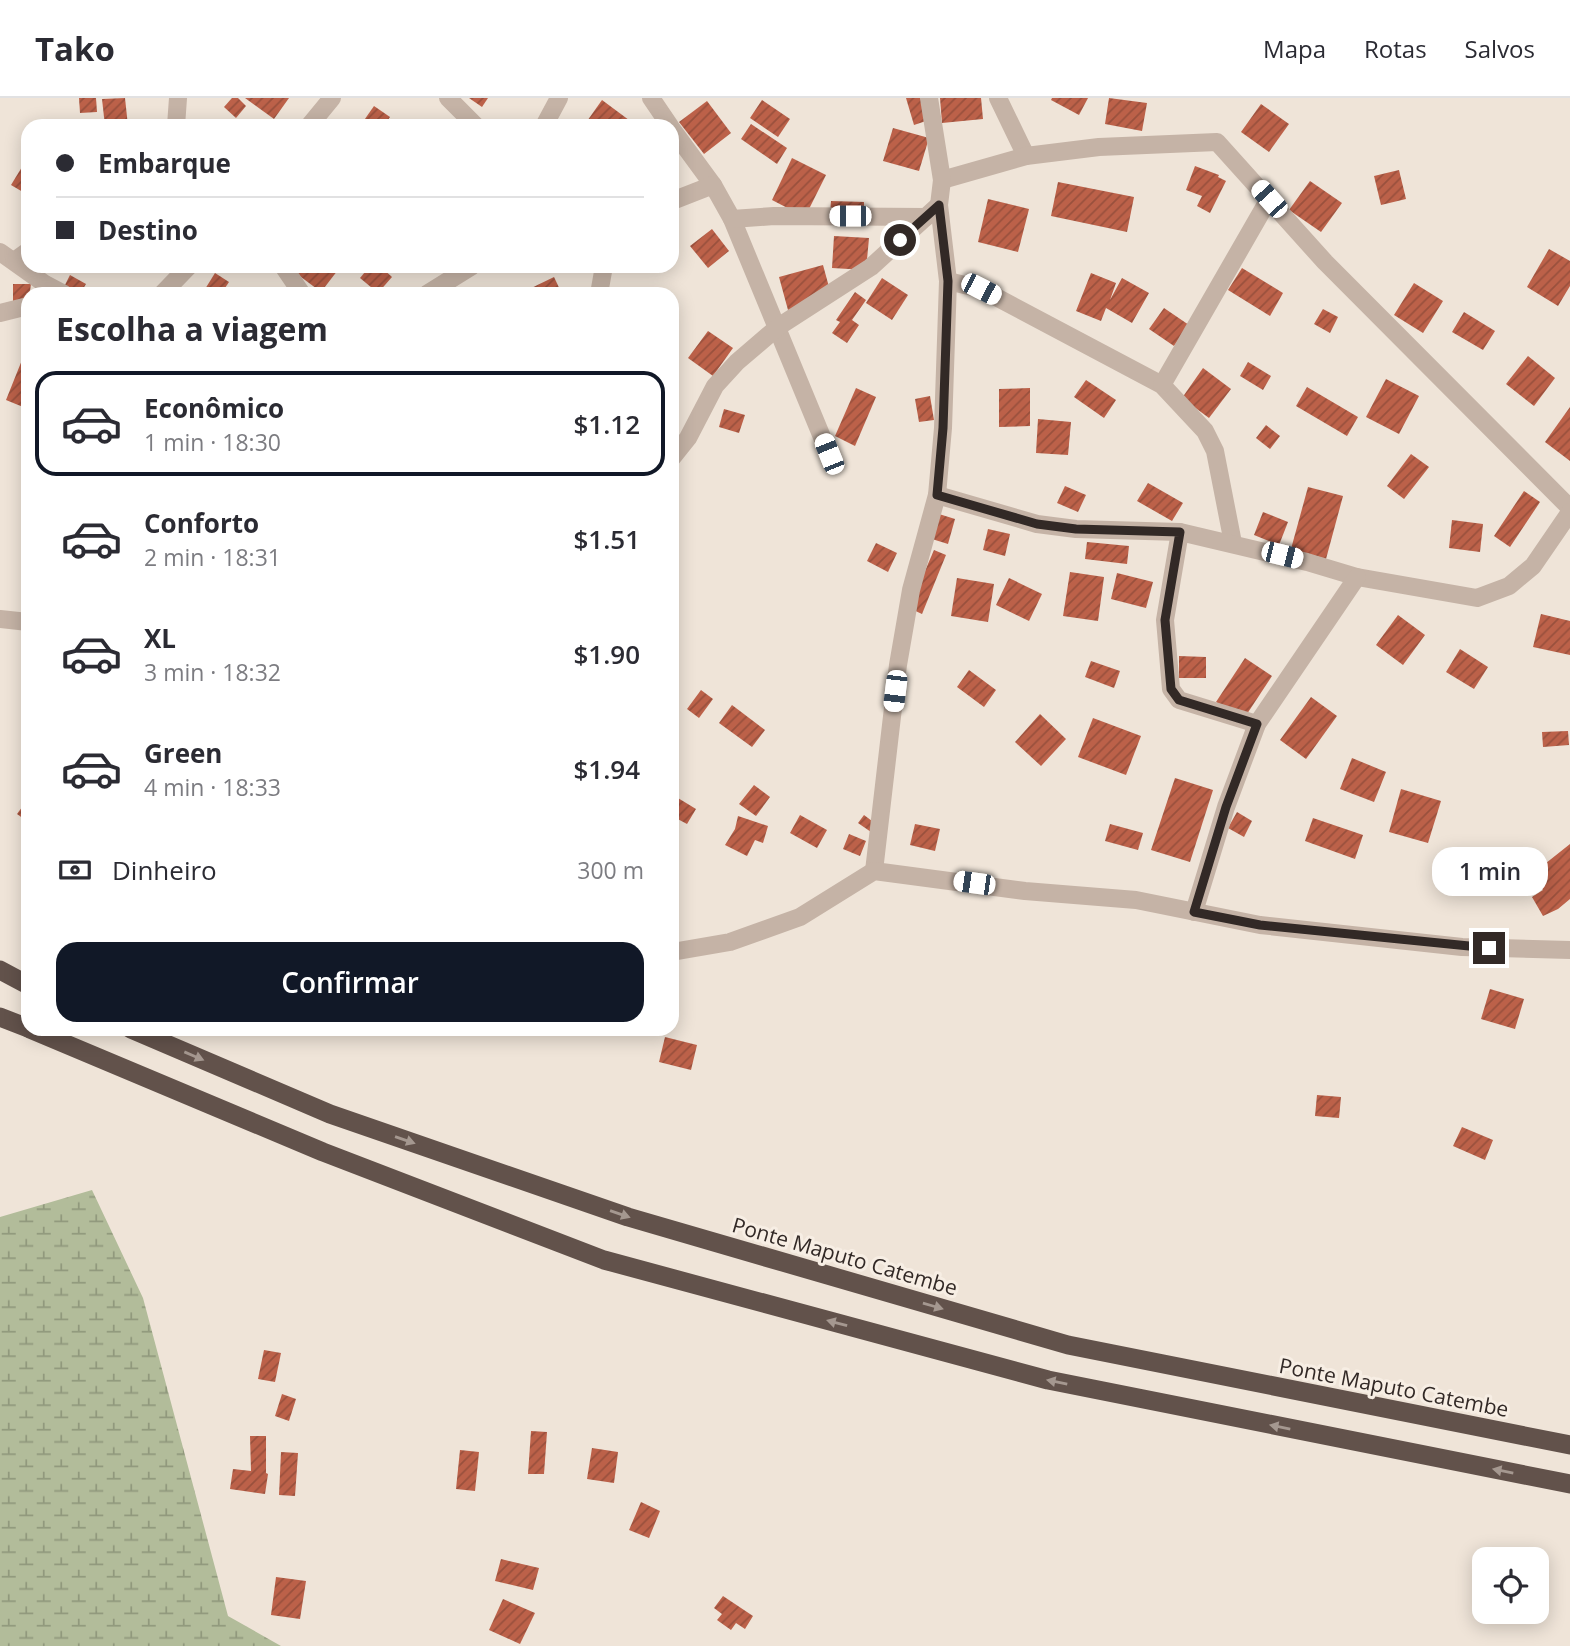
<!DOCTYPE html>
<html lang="pt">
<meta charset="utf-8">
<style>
:root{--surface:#fff;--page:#f2f2f3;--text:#2b2b33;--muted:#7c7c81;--line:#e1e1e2;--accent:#111827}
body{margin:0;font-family:"Open Sans",sans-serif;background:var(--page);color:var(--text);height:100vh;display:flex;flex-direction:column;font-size:26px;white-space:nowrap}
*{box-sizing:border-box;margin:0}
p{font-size:23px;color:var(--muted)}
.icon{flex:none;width:38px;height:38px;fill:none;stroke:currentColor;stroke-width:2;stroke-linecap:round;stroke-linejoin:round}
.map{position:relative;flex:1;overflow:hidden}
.side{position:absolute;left:21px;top:189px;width:658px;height:749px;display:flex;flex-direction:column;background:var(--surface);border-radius:21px;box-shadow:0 4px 18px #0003}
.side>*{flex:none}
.guide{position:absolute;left:21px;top:21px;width:658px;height:154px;border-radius:21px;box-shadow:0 4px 18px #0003;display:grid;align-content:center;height:154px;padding:0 35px;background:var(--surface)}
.controls{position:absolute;left:1472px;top:1449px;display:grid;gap:14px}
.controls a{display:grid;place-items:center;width:77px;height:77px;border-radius:14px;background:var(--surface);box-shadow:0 4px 18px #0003;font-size:35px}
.end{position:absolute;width:32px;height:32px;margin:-16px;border:9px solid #322926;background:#fff;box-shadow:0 0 0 4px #fff}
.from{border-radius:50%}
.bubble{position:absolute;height:49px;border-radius:21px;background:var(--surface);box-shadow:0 4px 18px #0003;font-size:23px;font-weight:600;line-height:49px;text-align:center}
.car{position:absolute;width:21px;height:42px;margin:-21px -10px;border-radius:9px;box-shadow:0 0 5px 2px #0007;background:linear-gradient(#fff 24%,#345 0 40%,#fff 0 76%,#345 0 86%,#fff 0)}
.guide b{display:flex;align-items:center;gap:24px;height:66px;font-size:26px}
.guide b+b{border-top:2px solid var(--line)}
.guide i{width:18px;height:18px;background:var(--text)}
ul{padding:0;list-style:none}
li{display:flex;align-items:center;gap:21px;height:105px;margin:0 14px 10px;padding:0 21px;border:4px solid transparent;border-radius:21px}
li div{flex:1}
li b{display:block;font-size:26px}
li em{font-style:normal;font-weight:600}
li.active{border-color:var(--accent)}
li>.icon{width:63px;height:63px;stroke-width:1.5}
h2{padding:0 35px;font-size:32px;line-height:84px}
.pay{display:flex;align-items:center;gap:18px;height:77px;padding:0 35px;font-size:26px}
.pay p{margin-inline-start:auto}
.action{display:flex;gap:14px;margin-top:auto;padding:14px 35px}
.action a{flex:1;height:80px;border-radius:21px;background:var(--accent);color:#fff;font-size:28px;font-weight:600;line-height:80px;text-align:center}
header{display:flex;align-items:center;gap:42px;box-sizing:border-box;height:98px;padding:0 35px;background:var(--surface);border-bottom:2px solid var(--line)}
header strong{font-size:33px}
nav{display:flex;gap:38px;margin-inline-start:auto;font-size:24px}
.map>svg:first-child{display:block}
</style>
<header>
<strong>Tako</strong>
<nav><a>Mapa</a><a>Rotas</a><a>Salvos</a></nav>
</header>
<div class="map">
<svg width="1570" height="1548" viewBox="0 0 1570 1548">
<defs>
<pattern id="wetland-marsh" width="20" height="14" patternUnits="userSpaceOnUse" patternTransform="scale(1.75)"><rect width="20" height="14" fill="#b2bc9a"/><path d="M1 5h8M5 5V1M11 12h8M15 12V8" fill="none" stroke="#91997d"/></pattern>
<pattern id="building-hatch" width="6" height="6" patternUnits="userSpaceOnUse" patternTransform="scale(1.75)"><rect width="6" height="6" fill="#bc6149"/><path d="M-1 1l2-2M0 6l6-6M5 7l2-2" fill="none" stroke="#99503d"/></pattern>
</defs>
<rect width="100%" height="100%" fill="#efe4d8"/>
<polygon fill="url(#wetland-marsh)" points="92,1092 143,1200 228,1518 281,1548 0,1548 0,1119"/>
<g fill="url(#building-hatch)">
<polygon points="79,0 96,0 97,14 80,15"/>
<polygon points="125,0 128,28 105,28 102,1"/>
<polygon points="232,0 238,0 246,8 236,20 224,9"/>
<polygon points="245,0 289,0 274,21"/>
<polygon points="469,0 488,0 482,9"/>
<polygon points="906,0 922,0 929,22 914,27"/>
<polygon points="940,0 981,0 983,21 942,25"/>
<polygon points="1052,0 1088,0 1079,17 1051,2"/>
<polygon points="1109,0 1147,5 1142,33 1105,26"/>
<polygon points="602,2 637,28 587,28 585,26"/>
<polygon points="762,2 790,21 778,39 750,20"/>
<polygon points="707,3 731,35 704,56 679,24"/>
<polygon points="1261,6 1289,26 1269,54 1241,34"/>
<polygon points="374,8 390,19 384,28 360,28"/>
<polygon points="751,26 787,50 777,66 741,41"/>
<polygon points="893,30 929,40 919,73 883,63"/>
<polygon points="792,60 826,77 805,119 772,102"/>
<polygon points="1195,68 1219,77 1218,79 1226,83 1210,115 1197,108 1202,98 1186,92"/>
<polygon points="22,69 28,72 28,97 11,87"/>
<polygon points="1399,72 1406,101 1381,107 1374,78"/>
<polygon points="1310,83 1342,105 1321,134 1289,112"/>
<polygon points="1058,84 1134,99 1127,134 1051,118"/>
<polygon points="988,101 1029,111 1018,154 978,144"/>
<polygon points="831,103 864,104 864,117 830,116"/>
<polygon points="712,131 729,153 708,170 690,148"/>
<polygon points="834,138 869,140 866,172 832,170"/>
<polygon points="1549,151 1570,163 1570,188 1558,208 1527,189"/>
<polygon points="823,167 832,200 788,212 779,179"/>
<polygon points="297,168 341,168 321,194 293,173"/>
<polygon points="370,168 380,168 392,179 378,195 360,180"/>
<polygon points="1242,170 1283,195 1270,218 1228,192"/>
<polygon points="215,175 229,184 221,196 202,196"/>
<polygon points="1091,175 1116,185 1110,202 1122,180 1149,195 1132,225 1106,210 1101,223 1076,213"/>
<polygon points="70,177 86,186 80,196 64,189"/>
<polygon points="554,179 562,196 519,196"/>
<polygon points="882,180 908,197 892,222 866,205"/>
<polygon points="1414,185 1443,203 1423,235 1394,217"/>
<polygon points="13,186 31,186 28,207 13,207"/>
<polygon points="855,194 866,202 852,222 859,227 847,245 832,235 840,224 836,222"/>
<polygon points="1164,210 1189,227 1174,248 1149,231"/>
<polygon points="1323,211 1338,219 1330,235 1314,226"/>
<polygon points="1464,214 1495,233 1483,252 1452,234"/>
<polygon points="708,233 733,250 713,278 688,260"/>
<polygon points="24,257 28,258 28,311 6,302"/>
<polygon points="1528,258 1555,280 1534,308 1506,286"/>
<polygon points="1248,264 1271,278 1263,292 1240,278"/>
<polygon points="1203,270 1231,291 1209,320 1182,300"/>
<polygon points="1386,281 1419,298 1399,336 1366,319"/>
<polygon points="1086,282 1116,302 1104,320 1074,299"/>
<polygon points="1307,289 1358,319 1347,338 1296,308"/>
<polygon points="856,290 876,299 855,348 835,338"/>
<polygon points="1030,290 1030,328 999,329 999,291"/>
<polygon points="930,298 934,322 919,324 915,301"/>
<polygon points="1570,309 1570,363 1545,344"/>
<polygon points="724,311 745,317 739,335 719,329"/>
<polygon points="1038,321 1071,324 1068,357 1036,355"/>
<polygon points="1266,327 1280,338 1270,351 1256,340"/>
<polygon points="1411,356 1429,369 1404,401 1387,388"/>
<polygon points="1148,385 1183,405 1172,423 1137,403"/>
<polygon points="1065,388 1086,397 1078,414 1057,405"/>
<polygon points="1308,389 1343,398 1326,461 1291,451"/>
<polygon points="1524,393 1540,404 1510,449 1494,438"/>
<polygon points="1263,414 1288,424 1279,447 1254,437"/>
<polygon points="939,416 955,421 948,446 932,441"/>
<polygon points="1452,422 1483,426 1480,454 1449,450"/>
<polygon points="988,431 1010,436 1005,458 983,452"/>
<polygon points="1087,444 1129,448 1127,466 1085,461"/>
<polygon points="876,445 897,455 888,474 867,463"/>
<polygon points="934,452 946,457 922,516 909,510"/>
<polygon points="1070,474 1104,479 1098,523 1063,518"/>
<polygon points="1117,475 1153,484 1146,510 1111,501"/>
<polygon points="957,480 994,486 988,524 951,518"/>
<polygon points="1009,480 1042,496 1029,523 996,507"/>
<polygon points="1541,516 1570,523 1570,557 1533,549"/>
<polygon points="1398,517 1425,537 1403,567 1376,547"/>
<polygon points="1460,551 1488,569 1474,591 1446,574"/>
<polygon points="1179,558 1206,559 1206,580 1179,580"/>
<polygon points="1245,560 1272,578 1243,622 1216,604"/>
<polygon points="1091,563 1120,573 1114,590 1085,579"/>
<polygon points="969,572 996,592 984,609 957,589"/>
<polygon points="701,592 713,601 699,620 687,611"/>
<polygon points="1311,599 1337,618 1306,661 1280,642"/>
<polygon points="732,607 765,632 752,649 719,625"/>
<polygon points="1040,616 1066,641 1041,668 1015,644"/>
<polygon points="1093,620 1141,638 1126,677 1078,659"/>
<polygon points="1568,633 1569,647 1543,649 1542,634"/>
<polygon points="1352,660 1386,674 1374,704 1340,691"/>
<polygon points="1175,680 1213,692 1190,764 1151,752"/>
<polygon points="754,687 770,699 756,718 739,706"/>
<polygon points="1401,691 1441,703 1428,745 1389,734"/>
<polygon points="673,697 696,711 687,726 672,718"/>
<polygon points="28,701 28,724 17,716"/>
<polygon points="1237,714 1252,723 1244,739 1228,730"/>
<polygon points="800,717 827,732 817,750 790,735"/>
<polygon points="864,717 876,726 871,734 858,725"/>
<polygon points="738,718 768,728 763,745 755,742 747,758 725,747 735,731"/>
<polygon points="1313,720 1363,737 1355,761 1305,743"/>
<polygon points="915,726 940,731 935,753 910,747"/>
<polygon points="1110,726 1143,735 1138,752 1105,743"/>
<polygon points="849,736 866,743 860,758 843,751"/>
<polygon points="1570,746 1570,801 1558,811 1543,818 1532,799 1543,792 1531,777"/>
<polygon points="1490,891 1524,901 1515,931 1481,921"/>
<polygon points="665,939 697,947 691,972 659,964"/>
<polygon points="1317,997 1341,999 1339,1020 1315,1018"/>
<polygon points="1462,1029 1493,1042 1485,1062 1453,1048"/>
<polygon points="264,1252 281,1255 275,1284 258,1281"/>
<polygon points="282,1296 296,1301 289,1323 275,1318"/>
<polygon points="531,1333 547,1334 544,1376 528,1376"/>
<polygon points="250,1338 266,1338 266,1375 268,1376 265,1396 230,1391 233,1371 251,1373"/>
<polygon points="592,1350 618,1354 614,1385 587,1381"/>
<polygon points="460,1352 479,1354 475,1393 456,1391"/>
<polygon points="281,1354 298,1355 295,1398 279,1397"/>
<polygon points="641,1404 660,1413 649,1440 629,1432"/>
<polygon points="501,1461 539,1470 533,1492 495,1483"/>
<polygon points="276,1479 306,1483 300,1521 271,1517"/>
<polygon points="723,1498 753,1518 745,1531 736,1525 731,1532 717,1522 722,1516 714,1510"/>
<polygon points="503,1501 535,1515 520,1546 489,1532"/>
</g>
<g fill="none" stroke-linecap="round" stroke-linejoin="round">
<g stroke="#c5b3a6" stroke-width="18">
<polyline points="448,0 476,28"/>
<polyline points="651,0 670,28"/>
<polyline points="998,0 1026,58"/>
<polyline points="176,28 178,0"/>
<polyline points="309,28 332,0"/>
<polyline points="544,28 559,0"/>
<polyline points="672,31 713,87 732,121 829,356"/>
<polyline points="942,82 1026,58 1099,49 1217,44 1325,164 1570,410"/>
<polyline points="672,103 713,87"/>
<polyline points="732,121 774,118 926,119"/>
<polyline points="0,154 45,186 64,196"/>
<polyline points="14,163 28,153"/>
<polyline points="283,168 302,196"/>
<polyline points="948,183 981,191 1162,287 1205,333 1215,353 1233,445"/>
<polyline points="162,196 189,168"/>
<polyline points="427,196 472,168"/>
<polyline points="599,196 604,168"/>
<polyline points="0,215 28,208"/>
<polyline points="1162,287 1269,101"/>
<polyline points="672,360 688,340 715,288 737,264 778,229 871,169 939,107"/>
<polyline points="937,397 1037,426 1076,431 1180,434 1307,464 1357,479 1477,500 1509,488 1533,468 1570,414"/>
<polyline points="1180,434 1165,522 1171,591 1179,602 1257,626"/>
<polyline points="0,521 28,524"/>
<polyline points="874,773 898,567 911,492 937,397 943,330 948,183 939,107 942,82 929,0"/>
<polyline points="1194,814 1226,709 1257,626 1357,479"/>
<polyline points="672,854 730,844 800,819 874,773 1025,793 1136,802 1260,827 1462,849 1570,852"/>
</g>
<g stroke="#62524b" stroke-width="19">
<polyline points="0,872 28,887"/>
<polyline points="0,919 28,930"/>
<polyline points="30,931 323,1054 604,1162 1048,1282 1570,1386"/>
<polyline points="131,931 330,1016 628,1119 1068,1247 1570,1347"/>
</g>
</g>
<defs><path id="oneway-solid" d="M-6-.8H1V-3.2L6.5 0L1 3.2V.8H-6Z" transform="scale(1.75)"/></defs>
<g fill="#a59890">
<use href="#oneway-solid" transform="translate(194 958) rotate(23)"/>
<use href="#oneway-solid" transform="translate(405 1042) rotate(19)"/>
<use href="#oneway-solid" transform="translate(620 1116) rotate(19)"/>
<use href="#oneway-solid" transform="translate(933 1208) rotate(16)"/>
<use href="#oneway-solid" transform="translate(837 1225) rotate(-165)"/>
<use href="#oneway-solid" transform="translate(1057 1284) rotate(-168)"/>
<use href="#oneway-solid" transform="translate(1280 1329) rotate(-169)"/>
<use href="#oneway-solid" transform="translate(1503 1373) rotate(-169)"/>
</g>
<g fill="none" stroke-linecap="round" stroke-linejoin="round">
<polyline stroke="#322926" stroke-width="9" points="900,142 939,107 948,183 943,330 937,397 1037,426 1076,431 1180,434 1165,522 1171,591 1179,602 1257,626 1226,709 1194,814 1260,827 1489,850"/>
</g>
<g text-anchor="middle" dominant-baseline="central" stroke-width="6" stroke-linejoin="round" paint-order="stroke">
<g font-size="21" fill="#322926" stroke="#f7eee4">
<text transform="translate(845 1158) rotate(16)">Ponte Maputo Catembe</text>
<text transform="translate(1394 1289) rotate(11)">Ponte Maputo Catembe</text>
</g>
</g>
</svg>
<div class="controls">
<a><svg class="icon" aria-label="locate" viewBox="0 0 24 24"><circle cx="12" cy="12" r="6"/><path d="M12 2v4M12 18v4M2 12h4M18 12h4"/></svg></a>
</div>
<i class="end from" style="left:900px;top:142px"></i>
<i class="end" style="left:1489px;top:850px"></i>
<div class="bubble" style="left:1432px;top:749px;width:116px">1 min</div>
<i class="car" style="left:1269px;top:101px;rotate:318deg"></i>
<i class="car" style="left:850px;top:118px;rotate:270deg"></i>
<i class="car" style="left:981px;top:191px;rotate:117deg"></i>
<i class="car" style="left:829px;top:356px;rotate:338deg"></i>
<i class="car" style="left:1282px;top:457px;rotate:104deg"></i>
<i class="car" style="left:895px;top:593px;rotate:187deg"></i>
<i class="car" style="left:974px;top:785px;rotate:278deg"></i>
<div class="guide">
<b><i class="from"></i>Embarque</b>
<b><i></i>Destino</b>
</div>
<section class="side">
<h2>Escolha a viagem</h2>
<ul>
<li class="active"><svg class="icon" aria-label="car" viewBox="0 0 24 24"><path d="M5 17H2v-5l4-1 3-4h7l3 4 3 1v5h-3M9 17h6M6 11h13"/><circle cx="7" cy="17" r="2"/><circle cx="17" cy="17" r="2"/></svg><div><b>Econômico</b><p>1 min · 18:30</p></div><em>$1.12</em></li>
<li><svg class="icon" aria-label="car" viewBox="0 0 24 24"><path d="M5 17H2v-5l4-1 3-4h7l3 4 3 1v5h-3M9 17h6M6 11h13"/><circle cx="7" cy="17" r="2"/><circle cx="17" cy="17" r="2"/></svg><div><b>Conforto</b><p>2 min · 18:31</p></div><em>$1.51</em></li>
<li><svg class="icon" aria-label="car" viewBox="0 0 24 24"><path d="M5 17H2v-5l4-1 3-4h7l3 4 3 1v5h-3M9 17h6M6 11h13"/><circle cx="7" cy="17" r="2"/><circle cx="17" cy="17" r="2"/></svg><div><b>XL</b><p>3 min · 18:32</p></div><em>$1.90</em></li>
<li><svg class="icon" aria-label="car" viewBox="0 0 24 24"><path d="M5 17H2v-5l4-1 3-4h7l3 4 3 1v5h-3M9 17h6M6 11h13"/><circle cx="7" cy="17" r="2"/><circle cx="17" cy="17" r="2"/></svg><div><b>Green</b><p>4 min · 18:33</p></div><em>$1.94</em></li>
</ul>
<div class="pay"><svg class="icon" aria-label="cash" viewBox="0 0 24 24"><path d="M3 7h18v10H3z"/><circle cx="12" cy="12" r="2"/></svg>Dinheiro<p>300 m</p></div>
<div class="action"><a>Confirmar</a></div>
</section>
</div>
